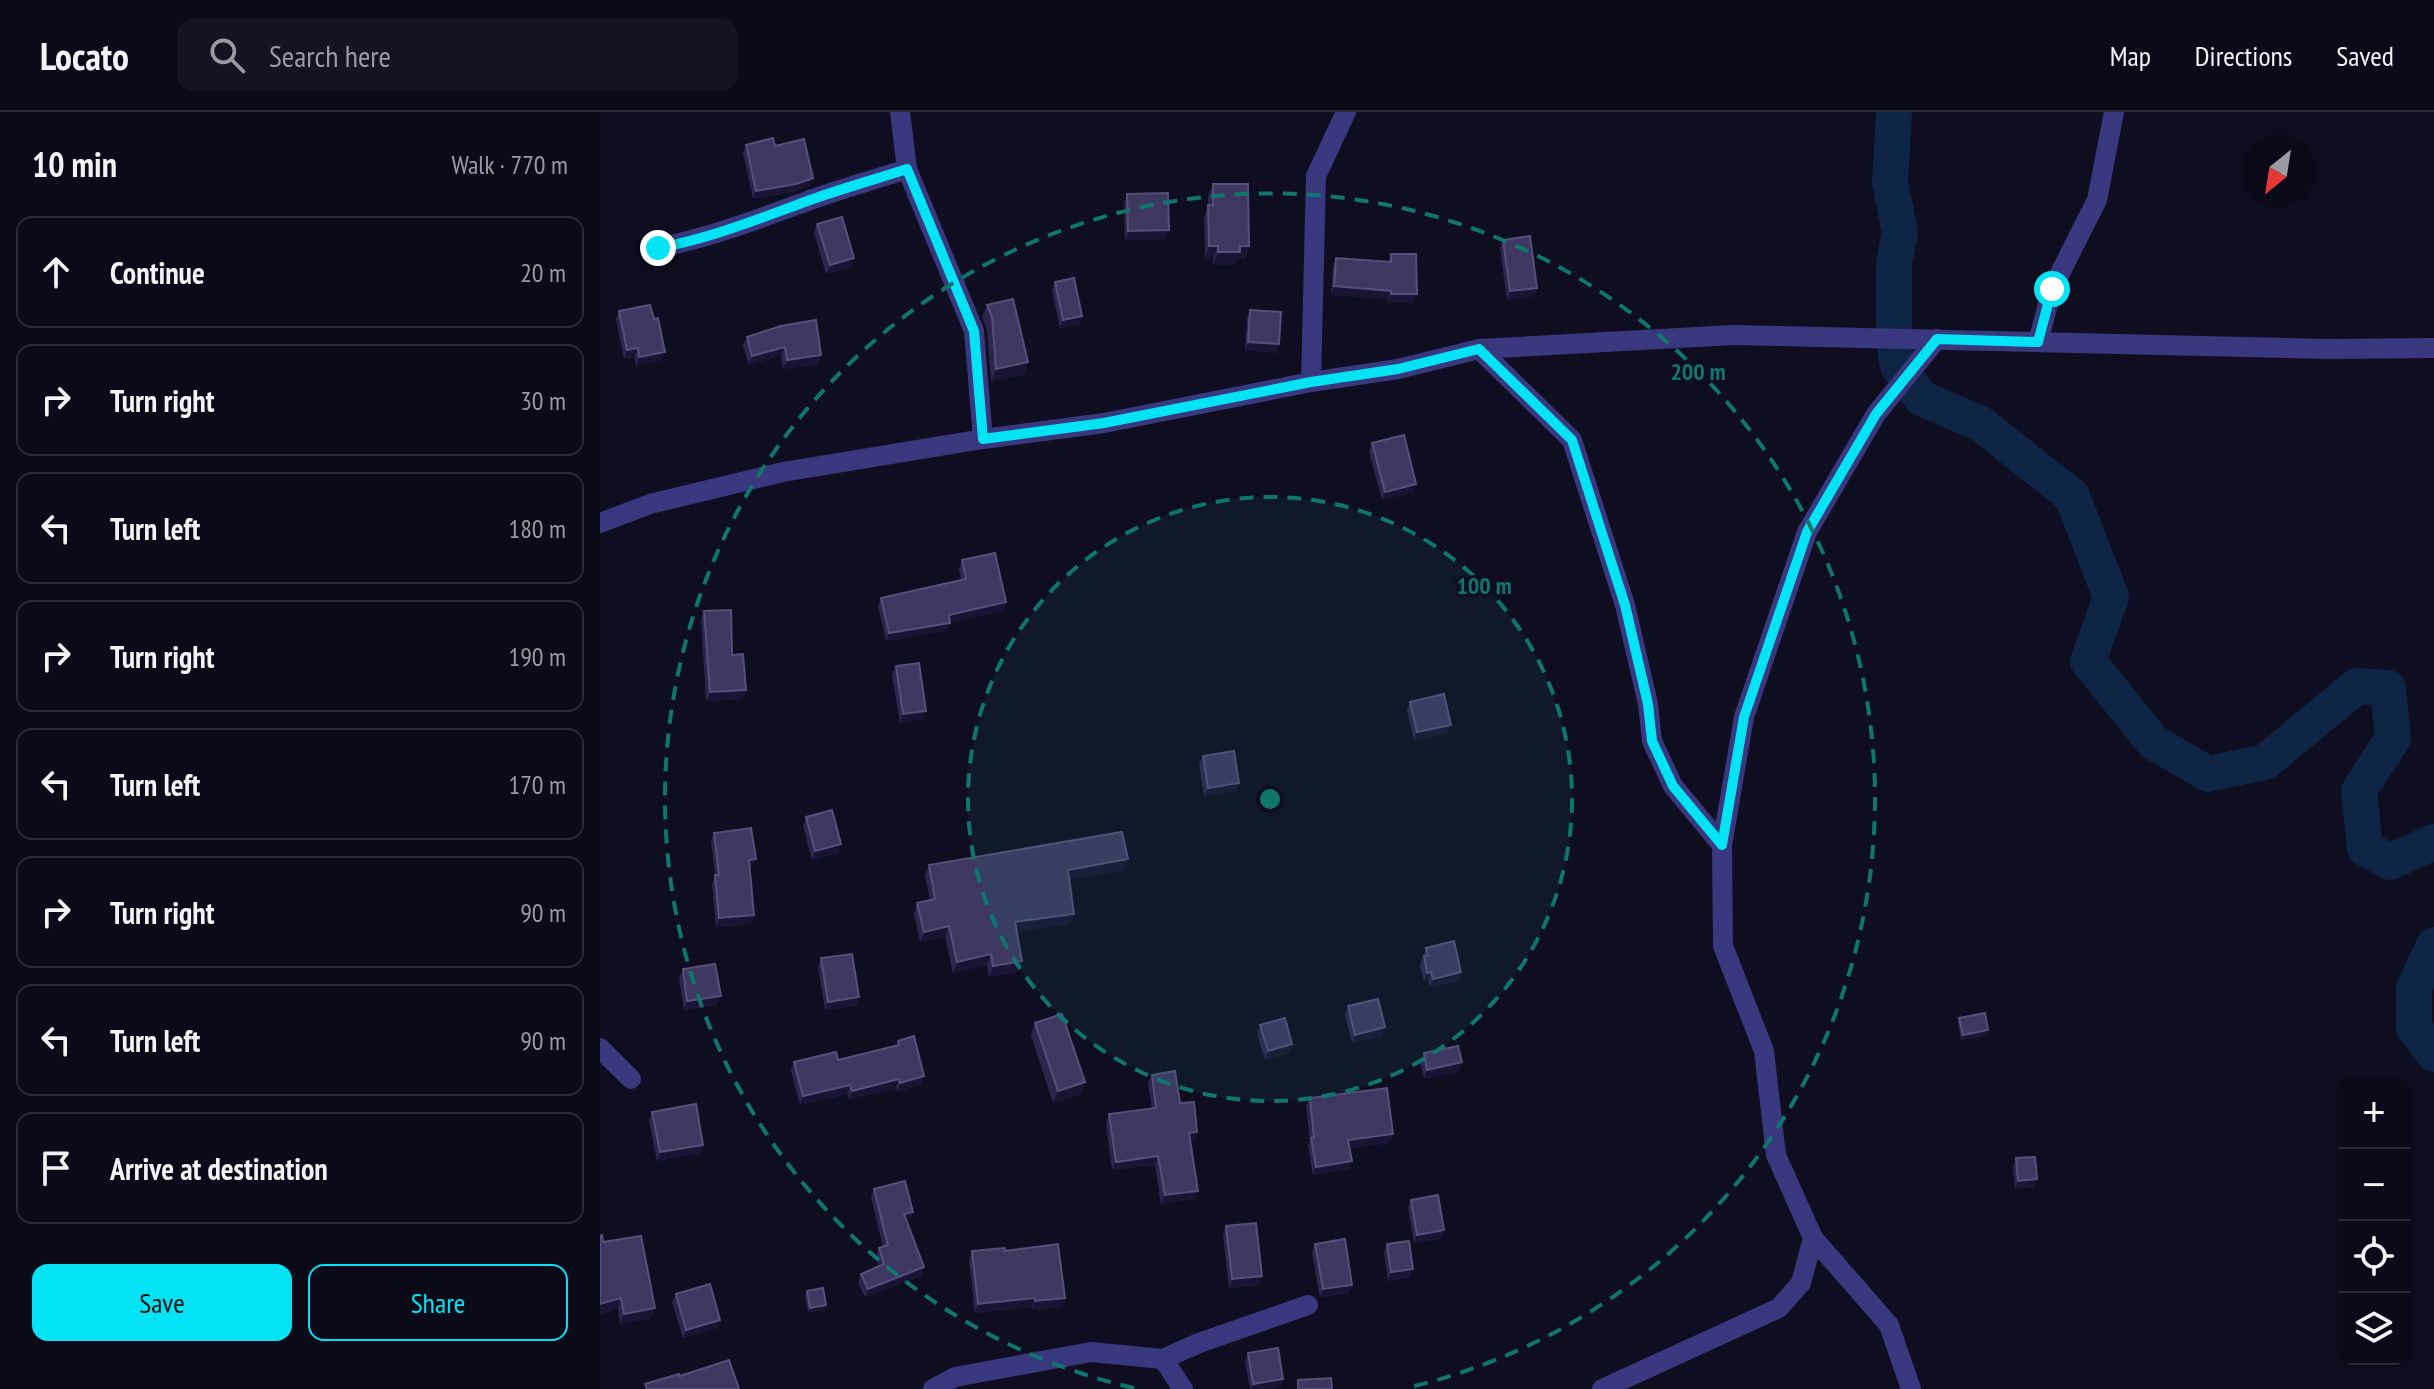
<!DOCTYPE html>
<meta charset="utf-8">
<style>
:root{--surface:#0b0a18;--page:#141321;--text:#f1f3f6;--muted:#9a9aa2;--line:#2b2b37;--accent:#04e3f3}
body{margin:0;font-family:"PT Sans Narrow",sans-serif;background:var(--page);color:var(--text)}
.controls{position:absolute;right:24px;bottom:24px;display:grid;overflow:hidden;border-radius:16px;box-shadow:0 2px 6px #0004}
.controls button{width:72px;height:72px;display:grid;place-items:center;padding:0;border:0;border-bottom:2px solid var(--line);background:var(--surface);color:var(--text);font:40px sans-serif}
.compass{position:absolute;left:1642px;top:24px;width:72px;height:72px;border-radius:50%;background:var(--surface);box-shadow:0 2px 6px #0004;rotate:210deg}
.stop{position:absolute;width:24px;height:24px;margin:-18px;border:6px solid #04e3f3;border-radius:50%;background:#fff}
.stop.end{background:#04e3f3;border-color:#fff;box-shadow:0 2px 8px #0008}
.list{margin:0;padding:0;list-style:none}
h2{display:flex;justify-content:space-between;align-items:center;height:104px;margin:0;padding:0 32px;font-size:34px}
h2 small{font-size:26px;font-weight:400;color:var(--muted)}
.list li{display:grid;grid-template-columns:52px 1fr auto;gap:24px;align-items:center;box-sizing:border-box;height:112px;margin:0 16px 16px;padding:0 16px;border:2px solid var(--line);border-radius:16px}
.list b{display:block;font-size:30px;white-space:nowrap}
.list em{font-size:26px;font-style:normal;color:var(--muted)}
.actions{display:flex;gap:16px;padding:24px 32px}
.actions a{flex:1;padding:18px 0;border:2px solid var(--accent);border-radius:16px;text-align:center;font-size:28px;color:var(--accent)}
.actions .main{background:var(--accent);color:#111}
.icon{flex:none;width:44px;height:44px;fill:none;stroke:currentColor;stroke-width:2;stroke-linecap:round;stroke-linejoin:round}
.map{position:relative;flex:none;width:1834px;height:1277px;overflow:hidden}
header{display:flex;align-items:center;gap:48px;box-sizing:border-box;height:112px;padding:0 40px;background:var(--surface);border-bottom:2px solid var(--line)}
header strong{font-size:38px}
nav{display:flex;gap:44px;margin-inline-start:auto;font-size:28px}
.search{width:560px;height:72px;background:var(--page);display:flex;align-items:center;gap:20px;box-sizing:border-box;padding:0 28px;border-radius:16px;color:var(--muted);font-size:30px}
main{display:flex}
aside{flex:1;background:var(--surface)}
.map>svg:first-child{display:block}
.lines{fill:none;stroke-linecap:round;stroke-linejoin:round}
.river{stroke:#0d2444;stroke-width:36}
.street{stroke:#39387e;stroke-width:20}
.wall{fill:#2c264d}
.shaded-wall{fill:#191433}
.building{fill:#3e3760;stroke:#554f79;stroke-width:2}
.route{stroke:#04e3f3;stroke-width:10}
.ring{fill:none;stroke:#0f766e;stroke-width:4;stroke-dasharray:14 10}
.centre{fill:#0f766e;stroke:#0f0d20;stroke-width:4}
.ring-label{font-size:24px;text-anchor:middle;font-weight:bold;fill:#0f766e;stroke:#0f0d20;stroke-width:6;stroke-linejoin:round;paint-order:stroke}
</style>
<header>
<strong>Locato</strong>
<div class="search"><svg class="icon" aria-label="search" viewBox="0 0 24 24"><circle cx="10" cy="10" r="6"/><path d="M15 15l6 6"/></svg>Search here</div>
<nav><a>Map</a><a>Directions</a><a>Saved</a></nav>
</header>
<main>
<aside>
<h2>10 min<small>Walk · 770 m</small></h2>
<ul class="list">
<li><svg class="icon" aria-label="ahead" viewBox="0 0 24 24"><path d="M12 20V5M6 11l6-6 6 6"/></svg><div><b>Continue</b></div><em>20 m</em></li>
<li><svg class="icon" aria-label="right" viewBox="0 0 24 24"><path d="M7 20v-9h11M14 6l5 5-5 5"/></svg><div><b>Turn right</b></div><em>30 m</em></li>
<li><svg class="icon" aria-label="left" viewBox="0 0 24 24"><path d="M17 20v-9H6M10 6l-5 5 5 5"/></svg><div><b>Turn left</b></div><em>180 m</em></li>
<li><svg class="icon" aria-label="right" viewBox="0 0 24 24"><path d="M7 20v-9h11M14 6l5 5-5 5"/></svg><div><b>Turn right</b></div><em>190 m</em></li>
<li><svg class="icon" aria-label="left" viewBox="0 0 24 24"><path d="M17 20v-9H6M10 6l-5 5 5 5"/></svg><div><b>Turn left</b></div><em>170 m</em></li>
<li><svg class="icon" aria-label="right" viewBox="0 0 24 24"><path d="M7 20v-9h11M14 6l5 5-5 5"/></svg><div><b>Turn right</b></div><em>90 m</em></li>
<li><svg class="icon" aria-label="left" viewBox="0 0 24 24"><path d="M17 20v-9H6M10 6l-5 5 5 5"/></svg><div><b>Turn left</b></div><em>90 m</em></li>
<li><svg class="icon" aria-label="arrive" viewBox="0 0 24 24"><path d="M6 21V4h12l-3 4 3 4H6"/></svg><div><b>Arrive at destination</b></div></li>
</ul>
<div class="actions"><a class="main">Save</a><a>Share</a></div>
</aside>
<div class="map">
<svg width="1834" height="1277" viewBox="0 0 1834 1277">
<rect width="100%" height="100%" fill="#0f0d20"/>
<g class="lines">
<g class="river">
<path d="M1294 0 1290 70 1300 121 1294 151V217"/>
<path d="M1295 237 1298 254 1321 286 1381 312 1472 384 1511 485 1488 549 1553 630 1608 662 1665 650 1757 574 1788 576 1793 626 1759 679 1765 736 1790 750 1834 730"/>
<path d="M1834 833 1814 876V916L1834 942"/>
</g>
<g class="street">
<path d="M300 0 307 57 374 219 383 327"/>
<path d="M58 136C112 125 161 106 213 87 244 76 276 67 307 57"/>
<path d="M1438 230 1452 177 1497 88 1514 0"/>
<path d="M879 237 972 328 1025 493 1048 592 1052 629 1073 674 1122 733 1123 834 1164 939 1176 1043 1213 1126 1289 1213 1311 1277"/>
<path d="M711 270 716 64 746 0"/>
<path d="M0 411 50 392 183 360 383 327 504 311 711 270 798 257 879 237 1133 223 1729 237 1834 236"/>
<path d="M1122 733 1144 605 1207 420 1276 302 1337 227"/>
<path d="M0 936 31 967"/>
<path d="M563 1247 583 1277"/>
<path d="M333 1277 355 1265 491 1240 563 1247 599 1231 708 1193"/>
<path d="M1002 1277 1179 1196 1201 1171 1213 1126"/>
</g>
</g>
<g class="wall">
<path d="M146 33 175 34 210 74 193 80 153 87 143 41Z"/>
<path d="M613 72 649 134 645 147H637L635 153H613V147H605L604 106 608 93V85Z"/>
<path d="M527 82 566 127 525 128 524 90Z"/>
<path d="M217 112 251 155 226 162 214 121Z"/>
<path d="M903 128 937 176 934 184 907 188 900 136Z"/>
<path d="M791 142 814 191H788V187L731 183 733 155 736 146 788 150Z"/>
<path d="M455 170 482 204 479 212 460 216 452 179Z"/>
<path d="M387 193 428 250 423 263 391 270 387 218 382 205Z"/>
<path d="M650 198 679 232 676 241 645 238 647 206Z"/>
<path d="M19 199 62 248 36 254 34 245 24 247 16 207Z"/>
<path d="M147 225 221 243 218 252 183 257 181 243 149 253 143 233Z"/>
<path d="M772 331 813 380 782 388 769 340Z"/>
<path d="M362 448 406 490 403 499 350 510 347 519 286 529 278 494 281 486 361 468 359 457Z"/>
<path d="M104 499 132 543 143 587 106 589 101 507Z"/>
<path d="M296 554 326 599 323 607 300 611 292 563Z"/>
<path d="M810 590 848 621 814 629 807 598Z"/>
<path d="M603 644 639 671 636 679 604 684 599 652Z"/>
<path d="M206 705 238 741 212 748 203 714Z"/>
<path d="M114 721 152 755 150 756 154 803 151 812 116 815 112 772 115 763 111 729Z"/>
<path d="M329 753 524 758 469 768 474 802 470 812 417 820 418 860 389 865 387 853 353 861 345 825 320 830 314 802 317 791 330 788 325 764Z"/>
<path d="M826 836 861 860 858 869 830 875 828 869H824L820 853Z"/>
<path d="M221 846 256 894 225 898 218 854Z"/>
<path d="M83 857 117 893 84 898 79 866Z"/>
<path d="M748 894 782 924 752 931 745 903Z"/>
<path d="M1359 906 1388 918 1387 923 1361 928 1358 911Z"/>
<path d="M435 911 480 983 453 991 431 923Z"/>
<path d="M660 913 692 932 689 941 665 948 657 922Z"/>
<path d="M298 929 321 972 297 980 296 976 249 987 247 982 200 993 191 959 194 950 238 948 297 933Z"/>
<path d="M824 941 859 959 824 967 820 950Z"/>
<path d="M552 963 580 991 597 1020 594 1029H590L595 1087 561 1092 555 1053 512 1058 506 1011 509 1002 552 997 548 971Z"/>
<path d="M710 986 793 1022 790 1031 750 1036 749 1057 713 1063 708 1034 710 1028 706 994Z"/>
<path d="M52 1000 100 1041 57 1049 49 1009Z"/>
<path d="M1416 1046 1434 1075 1415 1077 1413 1055Z"/>
<path d="M274 1077 313 1100 310 1108H307L324 1155 321 1164 265 1185 258 1171 261 1162 279 1154 276 1144 279 1136 283 1135 271 1085Z"/>
<path d="M811 1088 844 1118 841 1127 814 1131 808 1096Z"/>
<path d="M626 1114 662 1164 659 1173 629 1176 623 1123Z"/>
<path d="M0 1124 3 1130 51 1207 20 1212 18 1197 0 1202Z"/>
<path d="M715 1132 749 1181 720 1186 712 1141Z"/>
<path d="M787 1132 810 1166 788 1169 784 1140Z"/>
<path d="M372 1139H405L465 1186 462 1195 432 1198V1195L375 1201 369 1148Z"/>
<path d="M207 1179 226 1193 225 1198 208 1200 205 1184Z"/>
<path d="M76 1182 117 1216 83 1226 72 1190Z"/>
<path d="M648 1241 683 1267 680 1275 669 1277H650L645 1250Z"/>
</g>
<g class="shaded-wall">
<path d="M213 66 210 74 193 80 153 87 156 79Z"/>
<path d="M569 118 566 127 525 128 528 119Z"/>
<path d="M609 134H618L613 147H605Z"/>
<path d="M640 134H649L645 147H637L635 153H613L618 140Z"/>
<path d="M254 146 251 155 226 162 230 153Z"/>
<path d="M734 174 791 179 788 187 731 183Z"/>
<path d="M937 176 934 184 907 188 910 179Z"/>
<path d="M791 182H817L814 191H788Z"/>
<path d="M482 204 479 212 460 216 463 208Z"/>
<path d="M648 230 679 232 676 241 645 238Z"/>
<path d="M185 235 181 243 149 253 152 244Z"/>
<path d="M38 236 34 245 24 247 27 238Z"/>
<path d="M65 240 62 248 36 254 39 245Z"/>
<path d="M221 243 218 252 183 257 187 248Z"/>
<path d="M428 250 423 263 391 270 396 257Z"/>
<path d="M816 372 813 380 782 388 785 380Z"/>
<path d="M406 490 403 499 346 511 349 503Z"/>
<path d="M350 511 347 519 286 529 289 521Z"/>
<path d="M146 578 143 587 106 589 110 580Z"/>
<path d="M326 599 323 607 300 611 303 602Z"/>
<path d="M851 613 848 621 814 629 817 620Z"/>
<path d="M639 671 636 679 604 684 608 676Z"/>
<path d="M241 732 238 741 212 748 215 739Z"/>
<path d="M156 747 152 755 146 756 149 748Z"/>
<path d="M528 747 524 758 464 769 468 758Z"/>
<path d="M474 802 470 812 411 821 415 810Z"/>
<path d="M154 803 151 812 116 815 119 806Z"/>
<path d="M349 814 345 825 320 830 324 820Z"/>
<path d="M391 842 387 853 353 861 357 850Z"/>
<path d="M422 849 418 860 389 865 393 854Z"/>
<path d="M831 860 828 869H824L827 861Z"/>
<path d="M861 860 858 869 830 875 833 867Z"/>
<path d="M121 884 117 893 84 898 87 889Z"/>
<path d="M259 885 256 894 225 898 228 890Z"/>
<path d="M785 915 782 924 752 931 755 923Z"/>
<path d="M1388 918 1387 923 1361 928 1363 923Z"/>
<path d="M692 932 689 941 665 948 668 939Z"/>
<path d="M862 950 859 959 824 967 827 958Z"/>
<path d="M324 964 321 972 297 980 300 971Z"/>
<path d="M299 967 296 976 249 987 252 979Z"/>
<path d="M485 970 480 983 453 991 458 979Z"/>
<path d="M250 973 247 982 200 993 203 984Z"/>
<path d="M597 1020 594 1029 586 1030 589 1021Z"/>
<path d="M793 1022 790 1031 745 1036 748 1028Z"/>
<path d="M103 1033 100 1041 57 1049 60 1040Z"/>
<path d="M558 1044 555 1053 512 1058 516 1050Z"/>
<path d="M752 1049 749 1057 713 1063 716 1055Z"/>
<path d="M1437 1067 1434 1075 1415 1077 1418 1069Z"/>
<path d="M598 1079 595 1087 561 1092 565 1083Z"/>
<path d="M313 1100 310 1108 301 1110 304 1102Z"/>
<path d="M844 1118 841 1127 814 1131 817 1123Z"/>
<path d="M324 1155 321 1164 265 1185 268 1177Z"/>
<path d="M813 1157 810 1166 788 1169 791 1160Z"/>
<path d="M662 1164 659 1173 629 1176 632 1167Z"/>
<path d="M752 1173 749 1181 720 1186 723 1177Z"/>
<path d="M21 1186 18 1197 0 1202V1192Z"/>
<path d="M435 1186 432 1195 375 1201 378 1192Z"/>
<path d="M465 1186 462 1195 432 1198 435 1189Z"/>
<path d="M226 1193 225 1198 208 1200 210 1196Z"/>
<path d="M55 1196 51 1207 20 1212 24 1202Z"/>
<path d="M120 1208 117 1216 83 1226 86 1218Z"/>
<path d="M683 1267 680 1275 669 1277H651L653 1272Z"/>
</g>
<g class="building">
<path d="M173 26 175 34 204 27 213 66 196 72 156 79 146 33Z"/>
<path d="M613 72H648L649 134H640V140H618V134H609L608 93H613Z"/>
<path d="M568 81 569 118 528 119 527 82Z"/>
<path d="M242 105 254 146 230 153 217 112Z"/>
<path d="M930 124 937 176 910 179 903 128Z"/>
<path d="M791 142H816L817 182H791V179L734 174 736 146 791 150Z"/>
<path d="M474 166 482 204 463 208 455 170Z"/>
<path d="M413 187 428 250 396 257 392 205 387 193Z"/>
<path d="M50 193 54 207 58 206 65 240 39 245 38 236 27 238 19 199Z"/>
<path d="M650 198 681 200 679 232 648 230Z"/>
<path d="M216 208 221 243 187 248 185 235 152 244 147 225 181 214Z"/>
<path d="M804 323 816 372 785 380 772 331Z"/>
<path d="M395 441 406 490 349 503 350 511 289 521 281 486 366 467 362 448Z"/>
<path d="M131 498 132 543 143 542 146 578 110 580 104 499Z"/>
<path d="M319 551 326 599 303 602 296 554Z"/>
<path d="M844 582 851 613 817 620 810 590Z"/>
<path d="M634 639 639 671 608 676 603 644Z"/>
<path d="M232 698 241 732 215 739 206 705Z"/>
<path d="M151 716 156 747 149 748 154 803 119 806 115 763H119L114 721Z"/>
<path d="M522 720 528 747 468 758 474 802 415 810 422 849 393 854 391 842 357 850 349 814 324 820 317 791 335 787 329 753Z"/>
<path d="M854 829 861 860 833 867 831 860 827 861 824 844 828 843 826 836Z"/>
<path d="M252 842 259 885 228 890 221 846Z"/>
<path d="M115 852 121 884 87 889 83 857Z"/>
<path d="M778 887 785 915 755 923 748 894Z"/>
<path d="M1385 901 1388 918 1363 923 1359 906Z"/>
<path d="M462 902 485 970 458 979 435 911Z"/>
<path d="M685 906 692 932 668 939 660 913Z"/>
<path d="M314 924 324 964 300 971 299 967 252 979 250 973 203 984 194 950 236 940 238 948 299 933 298 929Z"/>
<path d="M858 934 862 950 827 958 824 941Z"/>
<path d="M575 959 580 991 594 990 597 1020 589 1021 598 1079 565 1083 558 1044 516 1050 509 1002 556 996 552 963Z"/>
<path d="M787 976 793 1022 748 1028 752 1049 716 1055 711 1026 714 1025 710 986Z"/>
<path d="M96 992 103 1033 60 1040 52 1000Z"/>
<path d="M1435 1045 1437 1067 1418 1069 1416 1046Z"/>
<path d="M305 1069 313 1100 304 1102 324 1155 268 1177 261 1162 284 1152 279 1136 288 1133 274 1077Z"/>
<path d="M838 1083 844 1118 817 1123 811 1088Z"/>
<path d="M656 1111 662 1164 632 1167 626 1114Z"/>
<path d="M2 1123 3 1130 41 1124 55 1196 24 1202 21 1186 0 1192V1124Z"/>
<path d="M745 1127 752 1173 723 1177 715 1132Z"/>
<path d="M809 1129 813 1157 791 1160 787 1132Z"/>
<path d="M458 1132 465 1186 435 1189V1186L378 1192 372 1139 405 1136V1139Z"/>
<path d="M110 1172 120 1208 86 1218 76 1182Z"/>
<path d="M223 1176 226 1193 210 1196 207 1179Z"/>
<path d="M678 1236 683 1267 653 1272 648 1241Z"/>
<path d="M129 1248 139 1277H47L45 1272 79 1262 80 1264Z"/>
<path d="M731 1266 732 1277H698V1268Z"/>
</g>
<g class="lines">
<path class="route" d="M58 136C112 126 161 106 213 87 244 76 276 67 307 57L374 219 383 327 504 311 711 270 798 257 879 237 972 328 1025 493 1048 592 1052 629 1073 674 1122 733 1144 605 1207 420 1276 302 1337 227 1438 230 1452 177"/>
</g>
<circle cx="670" cy="687" r="302" fill="#0f766e" fill-opacity=".12"/>
<g class="ring">
<circle cx="670" cy="687" r="302"/>
<path d="M534 1276A605 605 0 1 1 806 1276"/>
</g>
<circle cx="670" cy="687" r="12" class="centre"/>
<g class="ring-label">
<text x="1098" y="268">200 m</text>
<text x="884" y="482">100 m</text>
</g>
</svg>
<div class="controls">
<button>+</button>
<button>−</button>
<button><svg class="icon" aria-label="locate" viewBox="0 0 24 24"><circle cx="12" cy="12" r="6"/><path d="M12 2v4M12 18v4M2 12h4M18 12h4"/></svg></button>
<button><svg class="icon" aria-label="layers" viewBox="0 0 24 24"><path d="M12 4l9 5-9 5-9-5zM3 14l9 5 9-5"/></svg></button>
</div>
<svg class="compass" viewBox="-18 -18 36 36"><path d="M0-13l5 13h-10z" fill="#e53935"/><path d="M0 13l5-13h-10z" fill="#9a9aa2"/></svg>
<div class="stop" style="left:1452px;top:177px"></div>
<div class="stop end" style="left:58px;top:136px"></div>
</div>
</main>
